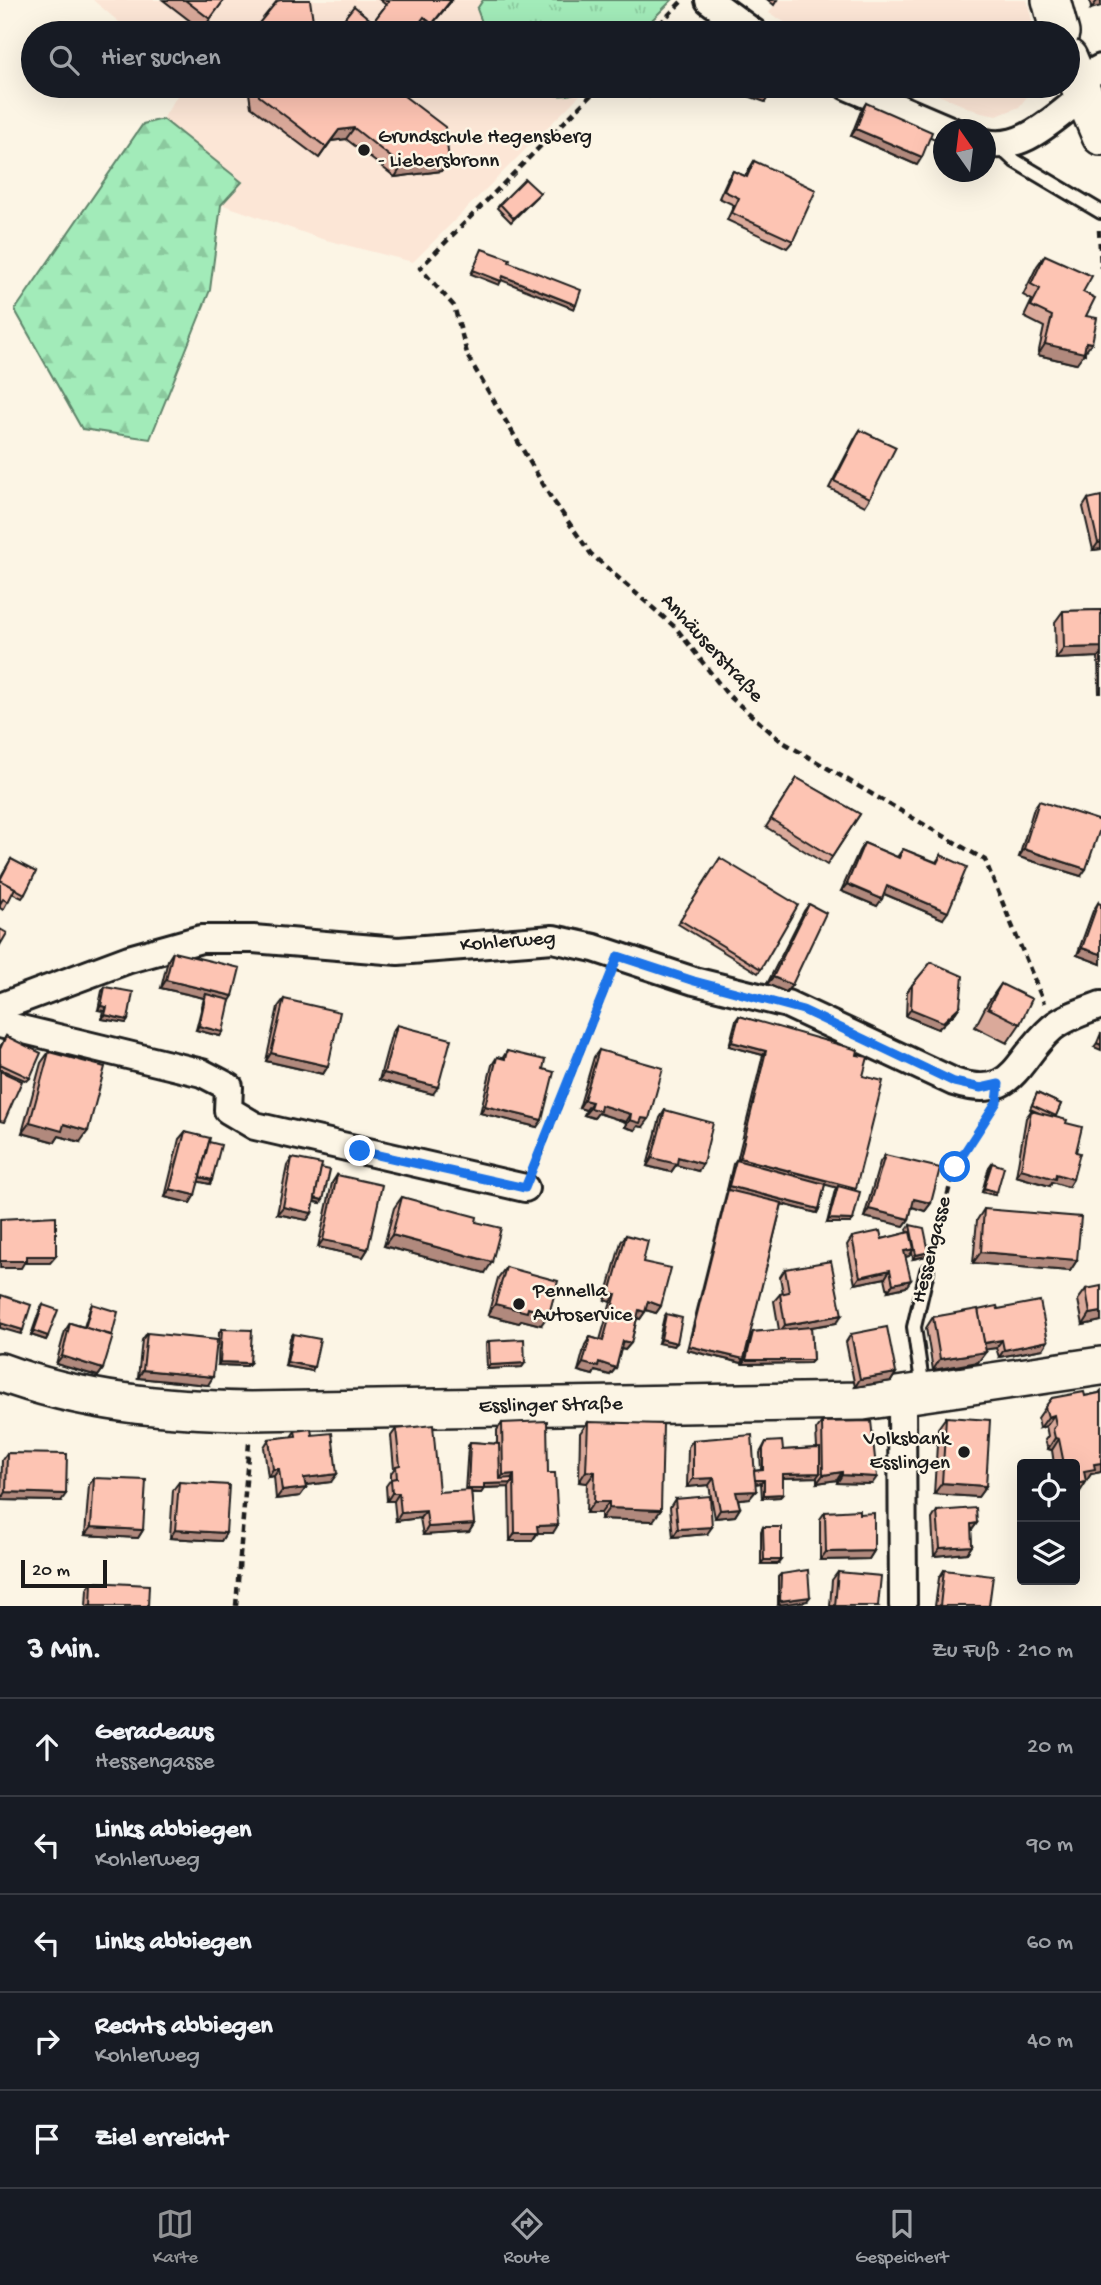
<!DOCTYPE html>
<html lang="de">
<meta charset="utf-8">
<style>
:root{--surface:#171b24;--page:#242831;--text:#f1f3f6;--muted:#9ea1a6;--line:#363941;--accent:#919294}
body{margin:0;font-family:"Gochi Hand",sans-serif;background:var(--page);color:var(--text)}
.controls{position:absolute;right:21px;bottom:21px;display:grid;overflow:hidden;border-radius:7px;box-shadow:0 7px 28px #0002}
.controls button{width:63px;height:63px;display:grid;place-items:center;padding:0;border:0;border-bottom:2px solid var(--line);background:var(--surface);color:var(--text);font:35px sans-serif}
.compass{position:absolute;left:933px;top:119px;width:63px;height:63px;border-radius:50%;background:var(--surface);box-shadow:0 7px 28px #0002;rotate:346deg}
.scale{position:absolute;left:21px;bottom:18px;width:86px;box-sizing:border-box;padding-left:7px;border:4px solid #1c1c1c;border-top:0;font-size:19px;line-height:24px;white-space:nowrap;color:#1c1c1c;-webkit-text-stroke:5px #fcf5e5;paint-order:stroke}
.stop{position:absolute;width:21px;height:21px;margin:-16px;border:5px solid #1a73e8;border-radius:50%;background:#fff}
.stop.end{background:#1a73e8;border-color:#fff;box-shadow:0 2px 7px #0008}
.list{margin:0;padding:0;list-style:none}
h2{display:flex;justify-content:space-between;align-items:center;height:91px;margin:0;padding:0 28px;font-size:30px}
h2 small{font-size:23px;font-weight:400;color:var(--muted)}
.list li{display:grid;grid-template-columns:46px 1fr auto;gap:21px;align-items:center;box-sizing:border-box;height:98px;padding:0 28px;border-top:2px solid var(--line)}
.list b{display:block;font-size:26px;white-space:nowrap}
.list p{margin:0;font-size:23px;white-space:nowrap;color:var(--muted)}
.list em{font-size:23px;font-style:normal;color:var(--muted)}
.icon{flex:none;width:38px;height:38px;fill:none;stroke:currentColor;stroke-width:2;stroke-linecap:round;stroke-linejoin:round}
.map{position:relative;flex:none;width:1101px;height:1606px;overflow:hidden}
.search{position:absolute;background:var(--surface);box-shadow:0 7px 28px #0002;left:21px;right:21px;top:21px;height:77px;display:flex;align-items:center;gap:18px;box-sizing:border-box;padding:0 24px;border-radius:38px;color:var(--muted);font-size:26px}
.sheet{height:581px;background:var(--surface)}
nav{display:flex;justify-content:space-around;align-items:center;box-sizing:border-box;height:98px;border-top:2px solid var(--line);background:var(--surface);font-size:19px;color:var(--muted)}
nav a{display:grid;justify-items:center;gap:4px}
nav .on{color:var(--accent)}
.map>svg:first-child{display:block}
.built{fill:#fce6d6}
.grass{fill:url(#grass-tufts);stroke:#5f846a;stroke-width:2}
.forest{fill:url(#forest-firs);stroke:#5f846a;stroke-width:2}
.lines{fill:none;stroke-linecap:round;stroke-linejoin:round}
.lane-casing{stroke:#1c1c1c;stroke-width:18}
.street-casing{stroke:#1c1c1c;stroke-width:32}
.secondary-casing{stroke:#1c1c1c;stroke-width:42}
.path{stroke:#1c1c1c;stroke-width:4.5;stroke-dasharray:7 5;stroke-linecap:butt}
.lane{stroke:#fcf5e5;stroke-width:12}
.street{stroke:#fcf5e5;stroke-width:26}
.secondary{stroke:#fcf5e5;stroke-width:37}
.wall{fill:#daa99a;stroke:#1c1c1c;stroke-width:2}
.shaded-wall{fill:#b1897d;stroke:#1c1c1c;stroke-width:2}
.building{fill:#fdc4b3;stroke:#1c1c1c;stroke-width:2}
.route{stroke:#1a73e8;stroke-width:9}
.poi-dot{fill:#1c1c1c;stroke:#fcf5e5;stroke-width:2.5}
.labels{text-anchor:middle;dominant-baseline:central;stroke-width:5;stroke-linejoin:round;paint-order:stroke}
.poi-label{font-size:21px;fill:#1c1c1c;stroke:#fcf5e5;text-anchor:start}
.street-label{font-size:21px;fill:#1c1c1c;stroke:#fcf5e5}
</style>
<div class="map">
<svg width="1101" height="1606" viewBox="0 0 1101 1606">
<defs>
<pattern id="grass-tufts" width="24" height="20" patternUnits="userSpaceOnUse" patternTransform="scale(1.75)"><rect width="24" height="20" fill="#a2ebb9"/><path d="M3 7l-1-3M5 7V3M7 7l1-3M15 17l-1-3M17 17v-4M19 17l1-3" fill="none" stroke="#8bc99e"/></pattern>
<pattern id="forest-firs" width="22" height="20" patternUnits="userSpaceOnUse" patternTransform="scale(1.75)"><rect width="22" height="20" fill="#a2ebb9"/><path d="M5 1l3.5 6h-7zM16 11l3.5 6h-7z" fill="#8bc99e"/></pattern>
</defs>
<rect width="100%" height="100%" fill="#fcf5e5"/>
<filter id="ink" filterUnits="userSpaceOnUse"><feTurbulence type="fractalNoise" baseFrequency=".0143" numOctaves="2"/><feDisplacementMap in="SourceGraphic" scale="14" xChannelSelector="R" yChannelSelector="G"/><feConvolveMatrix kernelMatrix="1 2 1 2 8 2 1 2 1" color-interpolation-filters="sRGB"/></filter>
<g filter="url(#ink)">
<g class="built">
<path d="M93 0H483L477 9 486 33H132Z"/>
<path d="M777 0H1027L1035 33H803L769 13Z"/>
<path d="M183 86H525L553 95 581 94 413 262 322 239 221 204 242 181 163 119Z"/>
<path d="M917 86H1035L1019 107 997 116 981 113Z"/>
</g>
<g class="grass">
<path d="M483 0H672L639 33H486L477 9Z"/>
<path d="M525 86H586C571 101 542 96 525 86Z"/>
</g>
<path class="forest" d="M163 119 242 182 221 205 210 290 150 439 82 429 15 310 143 124Z"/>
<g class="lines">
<defs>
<g id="lane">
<path d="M999 146 1015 161 1101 212"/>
<path d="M923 1389 914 1327 927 1271"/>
</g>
<g id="street">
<path d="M709 0 754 33"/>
<path d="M1076 81 1101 68"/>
<path d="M847 86 950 130"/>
<path d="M986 143C1024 151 1053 118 1083 97"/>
<path id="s1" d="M0 1007 129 959 201 939H253L398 951 553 939 594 948 694 981 787 1004 954 1082C1015 1102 1015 1060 1052 1028 1065 1017 1085 1011 1101 1005"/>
<path d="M0 1024 202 1073 229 1087 228 1110 255 1126 525 1188"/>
<path d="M902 1397 903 1606"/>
</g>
<g id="secondary">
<path d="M1051 0 1060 33"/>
<path d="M1068 58 1101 136"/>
<path id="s2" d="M0 1372C81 1402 165 1410 251 1411L863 1401 1101 1366"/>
</g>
</defs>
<use href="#lane" class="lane-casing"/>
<use href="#street" class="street-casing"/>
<use href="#secondary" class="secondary-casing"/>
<g class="path">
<path d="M651 33 682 1"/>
<path d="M600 86 420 268 454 306 468 357 550 496 591 554 676 628 727 694 781 741 985 860 1044 1003"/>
<path d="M1099 230 1101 268"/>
<path d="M536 1165 609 981"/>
<path d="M932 1253 955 1167 989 1114"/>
<path d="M236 1606 249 1443"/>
</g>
<use href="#lane" class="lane"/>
<use href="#street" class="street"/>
<use href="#secondary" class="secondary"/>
</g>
<g class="wall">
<path d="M163 0H224L202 30Z"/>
<path d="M380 0H452L425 33H422L416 28 373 22 386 5Z"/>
<path d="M768 0H777L774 5Z"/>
<path d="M1090 0H1101L1091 9Z"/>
<path d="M248 86H395V89L449 160 441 171 395 177 346 139 331 141 319 158 251 107Z"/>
<path d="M637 86H660L649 97Z"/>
<path d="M917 86H935L931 92Z"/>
<path d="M866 103 917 165 851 136 861 111Z"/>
<path d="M754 161 793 241 787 248 727 220 734 205 719 198 728 178 733 171 745 176Z"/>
<path d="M540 193 511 222 497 208 500 204Z"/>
<path d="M1045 255 1083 292 1086 316 1085 354 1083 353 1076 364 1038 355 1044 327 1024 317 1032 300 1023 295 1037 266Z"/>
<path d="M860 430 870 498 865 506 829 488 855 438Z"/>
<path d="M1088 499 1101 549 1093 550 1083 507Z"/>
<path d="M1101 610V693H1099L1098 657 1056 659 1055 622 1063 611Z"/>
<path d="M797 778 860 814 827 865 766 827Z"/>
<path d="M1039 801 1081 876 1019 857 1034 808Z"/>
<path d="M864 843 897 857 903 849 936 862 941 855 943 919 884 894 877 906 841 891 859 851Z"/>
<path d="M720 858 761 969 758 973 678 924Z"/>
<path d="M11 859 25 894 22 898 12 893 3 910 0 908V878Z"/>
<path d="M1098 903 1101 964 1077 955 1093 911Z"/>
<path d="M809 904 792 985 786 992 767 984 804 911Z"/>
<path d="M173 952 230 1000 220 1036 196 1030 204 998 161 988 168 960Z"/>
<path d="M1001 984 1020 1024 1007 1043 975 1027 987 1004Z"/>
<path d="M912 985 960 1006 955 1013 938 1029 906 1016 907 992Z"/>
<path d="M105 987 128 1020 126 1023 102 1019 104 1011 98 1010 102 991Z"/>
<path d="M284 999 328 1066 323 1074 266 1061 278 1007Z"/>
<path d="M739 1016 857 1055 863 1076 856 1188 854 1190 853 1220 850 1223H827L835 1190 837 1187 825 1184 819 1209 817 1213 782 1204 742 1363 687 1350 726 1194 728 1190H727L733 1164 736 1160 737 1161 763 1055 729 1046 736 1020Z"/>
<path d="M397 1025 433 1094 379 1080 392 1032Z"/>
<path d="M6 1036 30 1078 27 1081 0 1069V1047Z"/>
<path d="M599 1050 643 1127 638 1126 635 1130 625 1127 626 1122 598 1113 594 1118 584 1115 586 1110 579 1108 594 1057Z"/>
<path d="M507 1051 543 1069 537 1127 480 1113 492 1065 497 1057 502 1059Z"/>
<path d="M49 1052 80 1142 59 1136 55 1142 22 1133 41 1063Z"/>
<path d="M1037 1093 1061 1104 1055 1117 1066 1123 1076 1152 1073 1179 1068 1187 1052 1182 1050 1186 1016 1176 1026 1118 1031 1111 1039 1113 1030 1109Z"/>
<path d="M665 1110 698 1171 676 1165 671 1172 647 1166 660 1118Z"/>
<path d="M185 1132 209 1142 212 1180 210 1184 199 1181 190 1203 165 1197 179 1139Z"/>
<path d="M885 1155 931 1203 925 1211 912 1207 909 1219 904 1226 864 1217 880 1162Z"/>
<path d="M292 1158 321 1168V1203L314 1202 312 1213 307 1220 277 1214 287 1166Z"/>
<path d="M992 1163 997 1192 995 1195 982 1192 989 1167Z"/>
<path d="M337 1175 368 1249 363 1257 318 1247 332 1183Z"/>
<path d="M402 1197 476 1222 485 1273 384 1246 394 1208Z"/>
<path d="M984 1209 1077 1260 1070 1271 973 1263 977 1220Z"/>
<path d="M910 1225 926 1256 913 1259 912 1252 909 1256 905 1257 906 1287 888 1291 885 1278 855 1284 847 1245 852 1237 882 1239 908 1233 907 1229Z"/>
<path d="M626 1235 643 1262 661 1306 656 1313 646 1310 640 1319 637 1318 631 1343 625 1350 621 1349 616 1368 610 1375 595 1371 593 1375 578 1371 585 1345 590 1337 600 1340 611 1302 605 1300 621 1242Z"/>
<path d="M506 1267 541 1325 522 1320 519 1323 488 1315 498 1278Z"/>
<path d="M785 1269 836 1323 811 1327 813 1360 810 1363 743 1364 751 1336 753 1332 779 1330 774 1301 780 1294 783 1293 780 1277Z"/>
<path d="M1086 1289 1101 1321 1083 1325 1078 1300Z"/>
<path d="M92 1304 103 1369 98 1376 56 1364 65 1331 70 1323 84 1327 90 1308Z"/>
<path d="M43 1305 48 1336 46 1340 31 1335 40 1309Z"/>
<path d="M998 1309 1043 1349 999 1357 996 1348 986 1349 978 1362 933 1370 926 1328 933 1317Z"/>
<path d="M666 1314 674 1346 658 1343 664 1317Z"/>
<path d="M222 1329 250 1363 247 1366 218 1365 219 1332Z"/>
<path d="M147 1333 208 1385 138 1378 142 1340Z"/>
<path d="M293 1334 312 1371 285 1366 290 1338Z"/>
<path d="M851 1334 896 1373 891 1381 855 1387 846 1342Z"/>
<path d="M489 1341 525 1363 522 1367 487 1369 486 1344Z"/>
<path d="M1101 1391V1472L1091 1474 1086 1480V1482L1079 1493 1075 1464H1054L1052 1450 1048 1449 1045 1440 1048 1436 1046 1426 1040 1428 1038 1418 1052 1398 1085 1396 1099 1393Z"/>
<path d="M946 1417 986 1486 978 1497 934 1494 938 1428Z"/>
<path d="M588 1422 653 1521 601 1519V1513H586L587 1483 579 1482 580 1433Z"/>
<path d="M822 1422 872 1484 837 1483V1480L817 1483V1477L783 1478V1494L780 1497 762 1498 761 1483 755 1484 750 1498 738 1499 740 1508 735 1516 715 1518 709 1485 687 1487 688 1447 693 1440 754 1471 761 1470 760 1453 766 1442 783 1450 817 1448 816 1430Z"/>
<path d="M502 1423 548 1473 553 1533H538L532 1541H510L509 1487 484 1488 481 1493H471L474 1524 469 1532 423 1535 420 1518 396 1521 394 1501H387L386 1486 391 1479V1473L394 1469 391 1436 396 1429 439 1492 465 1491 468 1446 470 1442 497 1444V1430Z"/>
<path d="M295 1431 312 1435 331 1482 305 1485 306 1488 300 1496 276 1499 274 1476 268 1477 264 1447 269 1439 291 1437Z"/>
<path d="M7 1453 61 1501 1 1500 2 1460Z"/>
<path d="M94 1478 143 1530 138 1538 85 1535 89 1485Z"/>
<path d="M179 1482 226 1533 221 1541 170 1538 173 1490Z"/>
<path d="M675 1499 707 1534 673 1537 670 1507Z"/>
<path d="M937 1511 977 1523 971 1531 972 1546 967 1553 934 1556 932 1519Z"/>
<path d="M825 1512 874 1551 869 1559 820 1560V1519Z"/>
<path d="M763 1527 778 1564H761V1531Z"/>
<path d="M944 1570 989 1606H935L939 1578Z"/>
<path d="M838 1572 878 1606H830L832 1580Z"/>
<path d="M781 1574 807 1601 778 1605V1577Z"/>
<path d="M92 1582 148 1606H86L87 1589Z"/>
</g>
<g class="shaded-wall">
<path d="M451 0H452L425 33 432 24Z"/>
<path d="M1101 0V6L1091 9 1097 1Z"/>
<path d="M721 86H747L770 94 765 102Z"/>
<path d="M354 128 346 139 331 141 319 158 339 130Z"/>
<path d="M856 129 922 157 917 165 851 136Z"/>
<path d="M449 160 441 171 395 177 402 166Z"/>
<path d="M473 270 501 281 499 285 471 274Z"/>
<path d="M503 276 576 305 574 309 501 280Z"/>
<path d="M1086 342 1092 343 1076 364 1038 355 1045 344Z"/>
<path d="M1101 542V549L1093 550 1098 543Z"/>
<path d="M1101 647V653L1098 657 1056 659 1064 648Z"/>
<path d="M1024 849 1086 869 1081 876 1019 857Z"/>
<path d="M847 884 882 899 877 906 841 891Z"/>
<path d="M887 886 948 912 943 919 882 893Z"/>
<path d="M1082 948 1101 954V964L1077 955Z"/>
<path d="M773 977 792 985 786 992 767 984Z"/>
<path d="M166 980 233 996 228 1004 206 994 204 998 161 988Z"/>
<path d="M101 1006 107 1007 104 1011 98 1010Z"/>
<path d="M960 1006 955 1013 938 1029 906 1016 911 1009Z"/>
<path d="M105 1015 128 1020 126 1023 102 1019Z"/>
<path d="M199 1026 223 1032 220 1036 196 1030Z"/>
<path d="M732 1042 766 1051 763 1055 729 1046Z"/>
<path d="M1097 1043 1101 1045V1050L1094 1047Z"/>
<path d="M271 1053 328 1066 323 1074 266 1061Z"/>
<path d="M384 1073 438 1087 433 1094 379 1080Z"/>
<path d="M584 1100 592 1102 586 1110 579 1108Z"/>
<path d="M601 1105 631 1114 626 1122 598 1113 594 1118 584 1115 590 1108Z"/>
<path d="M485 1106 542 1120 537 1127 480 1113Z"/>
<path d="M642 1118 649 1119 643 1127 638 1126 635 1130 625 1127 630 1120Z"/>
<path d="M30 1122 64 1124 88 1131 80 1142 59 1136 55 1142 22 1133Z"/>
<path d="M678 1157 703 1164 698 1171 676 1165 671 1172 647 1166 652 1158Z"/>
<path d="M740 1158 856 1188 853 1192 737 1161Z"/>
<path d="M1021 1169 1056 1174 1073 1179 1068 1187 1052 1182 1050 1186 1016 1176Z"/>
<path d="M199 1177 212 1180 210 1184 196 1181Z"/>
<path d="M729 1186 819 1209 817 1213 727 1190Z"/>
<path d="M984 1188 997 1192 995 1195 982 1192Z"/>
<path d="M170 1189 195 1195 190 1203 165 1197Z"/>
<path d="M313 1198 323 1200 321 1203 311 1201Z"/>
<path d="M914 1199 931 1203 925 1211 909 1206Z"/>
<path d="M283 1207 312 1213 307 1220 277 1214Z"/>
<path d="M869 1209 909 1219 904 1226 864 1217Z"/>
<path d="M829 1219 853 1220 850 1223H827Z"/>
<path d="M392 1235 492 1262 485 1273 384 1246Z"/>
<path d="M323 1240 368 1249 363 1257 318 1247Z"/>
<path d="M914 1249 909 1256 899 1258 904 1251Z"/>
<path d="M929 1252 926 1256 913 1259 916 1255Z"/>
<path d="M981 1252 1077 1260 1070 1271 973 1263Z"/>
<path d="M26 1256H56L50 1263H24L21 1268H0V1261Z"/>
<path d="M890 1270 885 1278 855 1284 860 1277Z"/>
<path d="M911 1280 906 1287 888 1291 893 1284Z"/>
<path d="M610 1293 616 1294 611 1302 605 1300Z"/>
<path d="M648 1301 661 1306 656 1313 642 1309Z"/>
<path d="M495 1304 528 1308 549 1314 541 1325 522 1320 519 1323 488 1315Z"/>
<path d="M639 1310 645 1312 640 1319 634 1317Z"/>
<path d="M1101 1312V1321L1083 1325 1090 1314Z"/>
<path d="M842 1315 836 1323 780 1332 785 1325Z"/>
<path d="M0 1323 23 1330 21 1334 0 1328Z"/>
<path d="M34 1331 48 1336 46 1340 31 1335Z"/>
<path d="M661 1339 677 1343 674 1346 658 1343Z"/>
<path d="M1002 1340 996 1348 976 1351 981 1344Z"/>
<path d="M623 1341 631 1343 625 1350 618 1348Z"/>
<path d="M1048 1341 1043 1349 999 1357 1004 1350Z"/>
<path d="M689 1346 744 1359 742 1363 687 1350Z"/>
<path d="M986 1352 978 1362 933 1370 940 1359Z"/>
<path d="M62 1356 103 1369 98 1376 56 1364Z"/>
<path d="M746 1360H813L810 1363 743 1364Z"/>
<path d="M220 1362 250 1363 247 1366 218 1365Z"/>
<path d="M287 1362 314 1367 312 1371 285 1366Z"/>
<path d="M599 1362 616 1368 610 1375 595 1371 593 1375 578 1371 583 1363Z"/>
<path d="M525 1363 522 1367 487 1369 490 1365Z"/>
<path d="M143 1370 213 1377 208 1385 138 1378Z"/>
<path d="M896 1373 891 1381 855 1387 860 1379Z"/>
<path d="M1054 1415 1046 1426 1040 1428 1048 1417Z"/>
<path d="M1055 1438 1059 1439 1052 1450 1048 1449Z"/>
<path d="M1101 1463V1472L1091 1474 1087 1480 1076 1482 1084 1471 1094 1464Z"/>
<path d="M273 1469H279L274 1476 268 1477Z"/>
<path d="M586 1471 595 1472 587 1483 579 1482Z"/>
<path d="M842 1472 837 1480 817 1483 823 1475Z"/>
<path d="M820 1473 817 1477 780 1478 783 1474Z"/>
<path d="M337 1474 331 1482 299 1486 304 1478Z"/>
<path d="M514 1474 509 1482H498L503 1475Z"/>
<path d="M842 1475 877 1477 872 1484 837 1483Z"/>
<path d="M714 1478 709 1485 687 1487 693 1479Z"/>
<path d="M752 1480H764L761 1483 749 1484Z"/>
<path d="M1086 1482 1079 1493H1075V1484Z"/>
<path d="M512 1483 509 1487 482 1488 484 1484Z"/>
<path d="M942 1483 986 1486 978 1497 934 1494Z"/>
<path d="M306 1488 300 1496 276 1499 282 1491Z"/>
<path d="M468 1489H484L481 1493 465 1492Z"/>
<path d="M756 1491 750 1498 731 1500 736 1492Z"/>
<path d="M6 1492 66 1494 61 1501 1 1500Z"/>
<path d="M392 1493H399L394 1501H387Z"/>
<path d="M783 1494 780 1497 762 1498 764 1495Z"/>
<path d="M594 1502H609L601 1513H586Z"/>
<path d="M609 1508 661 1510 653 1521 601 1519Z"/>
<path d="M740 1508 735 1516 715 1518 720 1510Z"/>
<path d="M426 1511 420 1518 396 1521 401 1513Z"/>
<path d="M977 1523 972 1530 966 1531 971 1524Z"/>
<path d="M474 1524 469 1532 423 1535 428 1527Z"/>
<path d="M558 1525 553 1533H537L532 1541H510L515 1533 537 1526Z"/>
<path d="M91 1527 143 1530 138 1538 85 1535Z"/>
<path d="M712 1527 707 1534 673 1537 678 1529Z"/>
<path d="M175 1530 226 1533 221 1541 170 1538Z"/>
<path d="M972 1546 967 1553 934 1556 940 1548Z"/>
<path d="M874 1551 869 1559 820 1560 826 1552Z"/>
<path d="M764 1560H781L778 1564H761Z"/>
<path d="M810 1597 807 1601 778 1605 780 1601Z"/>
</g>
<g class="building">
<path d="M185 0H224L210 19Z"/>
<path d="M281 0H310L314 27 310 33H251L277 1Z"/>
<path d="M390 0H451L432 24 424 17 412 33H333L354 6 373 22Z"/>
<path d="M257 86H395V89L445 127 449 160 402 166 354 128 339 130 326 147 259 96Z"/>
<path d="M644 86H659L651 93Z"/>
<path d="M747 86H773L770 94Z"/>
<path d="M866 103 932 132 922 157 856 129Z"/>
<path d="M754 161 816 190 793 241 732 213 739 198 724 191 733 171 747 177Z"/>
<path d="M525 179 540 193 513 218 500 204Z"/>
<path d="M482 249 510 259 509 262 581 290 576 305 503 276 501 281 473 270Z"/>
<path d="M1045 255 1092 276 1083 292 1095 298 1086 316 1097 318 1092 343 1086 342 1084 353 1045 344 1052 316 1031 306 1040 289 1031 284Z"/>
<path d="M860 430 896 447 870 498 834 481Z"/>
<path d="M1101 496V542L1098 543 1088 499Z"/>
<path d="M1101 610V647L1064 648 1063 611Z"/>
<path d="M797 778 860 814 832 857 771 819Z"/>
<path d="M1039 801 1101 821V826L1086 869 1024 849Z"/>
<path d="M864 843 899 858 903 849 937 863 941 855 967 867 948 912 887 886 882 899 847 884Z"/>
<path d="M720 858 798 905 761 969 680 920Z"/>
<path d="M11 859 36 872 25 894 0 880Z"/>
<path d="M0 880 15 888 8 902 3 899 0 904Z"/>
<path d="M1098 903 1101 904V954L1082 948Z"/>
<path d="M809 904 826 913 792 985 773 977Z"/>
<path d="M0 929 7 933 0 945Z"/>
<path d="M173 952 240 968 233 996 166 980Z"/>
<path d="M931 962 963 976 960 1006 943 1022 911 1009 912 985Z"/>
<path d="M1001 984 1032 999 1020 1024 988 1008Z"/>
<path d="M105 987 133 992 128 1020 105 1015 107 1007 101 1006Z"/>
<path d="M206 994 230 1000 223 1032 199 1026Z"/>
<path d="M284 999 340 1012 328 1066 271 1053Z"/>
<path d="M739 1016 858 1050 857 1055 868 1057 863 1076 883 1081 856 1188 740 1158 766 1051 732 1042Z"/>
<path d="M397 1025 451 1039 438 1087 384 1073Z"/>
<path d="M1101 1033V1045L1097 1043Z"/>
<path d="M6 1036 41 1053 30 1078 0 1064V1049Z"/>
<path d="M599 1050 663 1068 649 1119 642 1118 640 1123 630 1120 631 1114 601 1105 600 1111 590 1108 592 1102 584 1100Z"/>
<path d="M507 1051 545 1060 543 1069 554 1072 542 1120 485 1106 497 1057 505 1059Z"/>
<path d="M49 1052 105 1067 88 1131 64 1124 62 1131 30 1122Z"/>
<path d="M0 1071 22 1081 4 1122 0 1121Z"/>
<path d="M1037 1093 1061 1104 1056 1116 1032 1105Z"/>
<path d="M665 1110 713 1123 703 1164 678 1157 677 1164 652 1158Z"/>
<path d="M1031 1111 1067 1120 1066 1123 1082 1127 1076 1152 1080 1153 1073 1179 1056 1174 1055 1179 1021 1169Z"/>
<path d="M185 1132 210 1138 195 1195 170 1189Z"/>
<path d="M209 1142 221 1145 212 1180 200 1177Z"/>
<path d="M885 1155 940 1168 931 1203 914 1199 909 1219 869 1209Z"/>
<path d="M292 1158 322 1164 312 1213 283 1207Z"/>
<path d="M736 1160 825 1184 819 1209 729 1186Z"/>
<path d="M992 1163 1004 1167 997 1192 984 1188Z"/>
<path d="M321 1168 330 1170 323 1200 315 1198Z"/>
<path d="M337 1175 382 1185 368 1249 323 1240Z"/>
<path d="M838 1186 860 1192 853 1220 829 1219Z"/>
<path d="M728 1190 782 1203 744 1359 689 1346Z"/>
<path d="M402 1197 477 1217 476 1222 501 1228 492 1262 392 1235Z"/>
<path d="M984 1209 1081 1217 1077 1260 981 1252Z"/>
<path d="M56 1216V1256H26V1261H0V1219Z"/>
<path d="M910 1225 924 1228 929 1252 916 1255Z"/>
<path d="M880 1231 882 1239 910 1232 914 1249 904 1251 911 1280 893 1284 890 1270 860 1277 852 1237Z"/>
<path d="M626 1235 648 1241 643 1262 671 1268 661 1306 648 1301 645 1312 639 1310 631 1343 623 1341 616 1368 599 1362 598 1367 583 1363 590 1337 603 1341 616 1294 610 1293Z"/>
<path d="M831 1261 842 1315 785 1325 780 1294 789 1292 785 1269Z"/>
<path d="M506 1267 558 1281 549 1314 528 1308 527 1312 495 1304Z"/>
<path d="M1101 1286V1312L1090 1314 1086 1289Z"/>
<path d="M1 1295 31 1305 23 1330 0 1323Z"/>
<path d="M1040 1301 1048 1341 1004 1350 1002 1340 984 1343 978 1310 997 1306 998 1309Z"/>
<path d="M92 1304 118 1312 112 1335 85 1328Z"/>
<path d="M43 1305 58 1310 48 1336 34 1331Z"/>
<path d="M978 1309 986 1352 940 1359 933 1317Z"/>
<path d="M666 1314 682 1318 677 1343 661 1339Z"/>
<path d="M70 1323 113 1336 103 1369 62 1356Z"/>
<path d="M811 1327 813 1360H746L753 1332Z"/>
<path d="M887 1327 896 1373 860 1379 851 1334Z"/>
<path d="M222 1329 252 1330 250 1363 220 1362Z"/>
<path d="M147 1333 217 1340 213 1377 143 1370Z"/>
<path d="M293 1334 320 1339 314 1367 287 1362Z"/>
<path d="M524 1339 525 1363 490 1365 489 1341Z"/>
<path d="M1101 1391V1463L1094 1464 1095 1469 1084 1471 1086 1482 1075 1484V1464H1064L1059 1439 1055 1438 1053 1429 1056 1425 1054 1415 1048 1417 1045 1407 1052 1398 1084 1392 1085 1396 1099 1393Z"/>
<path d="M946 1417 990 1420 986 1486 942 1483Z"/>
<path d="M547 1421 548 1473H555L558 1525 537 1526 538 1533H515L514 1474 503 1475 502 1423Z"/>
<path d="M871 1421 877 1477 842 1475V1472L823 1475 822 1422Z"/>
<path d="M588 1422 663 1424 661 1510 609 1508V1502H594L595 1472 586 1471Z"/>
<path d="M433 1425 439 1492 471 1490 474 1524 428 1527 426 1511 401 1513 399 1493H392L391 1479 397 1478 396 1466 400 1465 396 1429Z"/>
<path d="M311 1429 312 1435 332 1433 337 1474 304 1478 306 1488 282 1491 279 1469H273L269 1439 296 1436 295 1431Z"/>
<path d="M752 1435 756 1491 736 1492 740 1508 720 1510 714 1478 693 1479V1440Z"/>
<path d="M782 1441 783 1450 820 1448V1473L783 1474V1494L764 1495V1480H755L754 1471 763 1470V1449L766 1442Z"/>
<path d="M470 1442 499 1444 500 1479 512 1478V1483L484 1484V1489H468Z"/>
<path d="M7 1453 67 1454 66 1494 6 1492Z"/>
<path d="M94 1478 146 1480 143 1530 91 1527Z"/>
<path d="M179 1482 229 1485 226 1533 175 1530Z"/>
<path d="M710 1496 712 1527 678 1529 675 1499Z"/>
<path d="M976 1508 977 1523 971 1524 972 1546 940 1548 937 1511Z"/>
<path d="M859 1510V1514L874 1513V1551L826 1552 825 1512Z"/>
<path d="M763 1527H781V1560H764Z"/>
<path d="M808 1570 810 1597 780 1601 781 1574Z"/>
<path d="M944 1570 993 1576 989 1606H940Z"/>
<path d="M838 1572 881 1576 878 1606H835Z"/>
<path d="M92 1582 149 1585 148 1606H91Z"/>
</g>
</g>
<g class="lines" filter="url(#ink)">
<path class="route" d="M360 1151 525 1188 618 956 694 981 803 1010 954 1082 981 1088 999 1084 997 1102 955 1167"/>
</g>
<g class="poi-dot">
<circle cx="364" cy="150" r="7"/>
<circle cx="519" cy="1304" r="7"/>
<circle cx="964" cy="1452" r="7"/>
</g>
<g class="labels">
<g class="poi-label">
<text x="378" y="138">Grundschule Hegensberg<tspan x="378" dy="24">- Liebersbronn</tspan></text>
<text x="533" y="1292">Pennella<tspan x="533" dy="24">Autoservice</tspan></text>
<text x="950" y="1440" text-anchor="end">Volksbank<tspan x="950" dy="24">Esslingen</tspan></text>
</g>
<g class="street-label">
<text transform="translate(711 649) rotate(47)">Anhäuserstraße</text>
<text stroke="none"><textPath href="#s1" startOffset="520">Kohlerweg</textPath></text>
<text transform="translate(933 1250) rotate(-76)">Hessengasse</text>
<text stroke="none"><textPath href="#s2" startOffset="555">Esslinger Straße</textPath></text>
</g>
</g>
</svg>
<div class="controls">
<button><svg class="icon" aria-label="locate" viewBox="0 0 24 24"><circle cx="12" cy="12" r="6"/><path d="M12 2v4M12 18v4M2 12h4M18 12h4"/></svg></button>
<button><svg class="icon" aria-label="layers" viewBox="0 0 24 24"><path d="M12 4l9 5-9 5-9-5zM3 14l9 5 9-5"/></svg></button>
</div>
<svg class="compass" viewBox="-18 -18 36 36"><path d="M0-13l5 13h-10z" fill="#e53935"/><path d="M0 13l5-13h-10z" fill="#9ea1a6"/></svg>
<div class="scale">20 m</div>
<div class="stop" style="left:955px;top:1167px"></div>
<div class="stop end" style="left:360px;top:1151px"></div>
<div class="search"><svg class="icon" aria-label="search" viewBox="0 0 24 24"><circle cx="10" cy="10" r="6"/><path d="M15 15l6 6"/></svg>Hier suchen</div>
</div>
<section class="sheet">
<h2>3 Min.<small>Zu Fuß · 210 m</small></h2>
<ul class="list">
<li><svg class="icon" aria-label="ahead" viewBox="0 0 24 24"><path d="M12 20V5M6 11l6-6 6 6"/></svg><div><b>Geradeaus</b><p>Hessengasse</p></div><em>20 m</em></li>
<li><svg class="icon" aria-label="left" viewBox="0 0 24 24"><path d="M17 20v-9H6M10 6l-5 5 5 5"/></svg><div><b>Links abbiegen</b><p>Kohlerweg</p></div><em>90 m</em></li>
<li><svg class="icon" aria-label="left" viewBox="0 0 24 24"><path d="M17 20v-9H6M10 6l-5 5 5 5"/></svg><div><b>Links abbiegen</b></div><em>60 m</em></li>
<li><svg class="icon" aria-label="right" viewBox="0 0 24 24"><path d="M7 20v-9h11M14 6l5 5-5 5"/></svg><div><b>Rechts abbiegen</b><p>Kohlerweg</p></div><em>40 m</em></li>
<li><svg class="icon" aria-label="arrive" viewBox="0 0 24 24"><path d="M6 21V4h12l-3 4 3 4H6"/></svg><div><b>Ziel erreicht</b></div></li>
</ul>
</section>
<nav>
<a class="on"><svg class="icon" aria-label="map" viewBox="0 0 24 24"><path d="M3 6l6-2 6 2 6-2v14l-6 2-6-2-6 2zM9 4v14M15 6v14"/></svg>Karte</a>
<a><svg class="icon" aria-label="directions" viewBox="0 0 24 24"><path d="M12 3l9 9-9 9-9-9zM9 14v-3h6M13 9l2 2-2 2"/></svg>Route</a>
<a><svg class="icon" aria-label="saved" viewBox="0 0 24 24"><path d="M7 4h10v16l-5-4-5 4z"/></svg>Gespeichert</a>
</nav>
